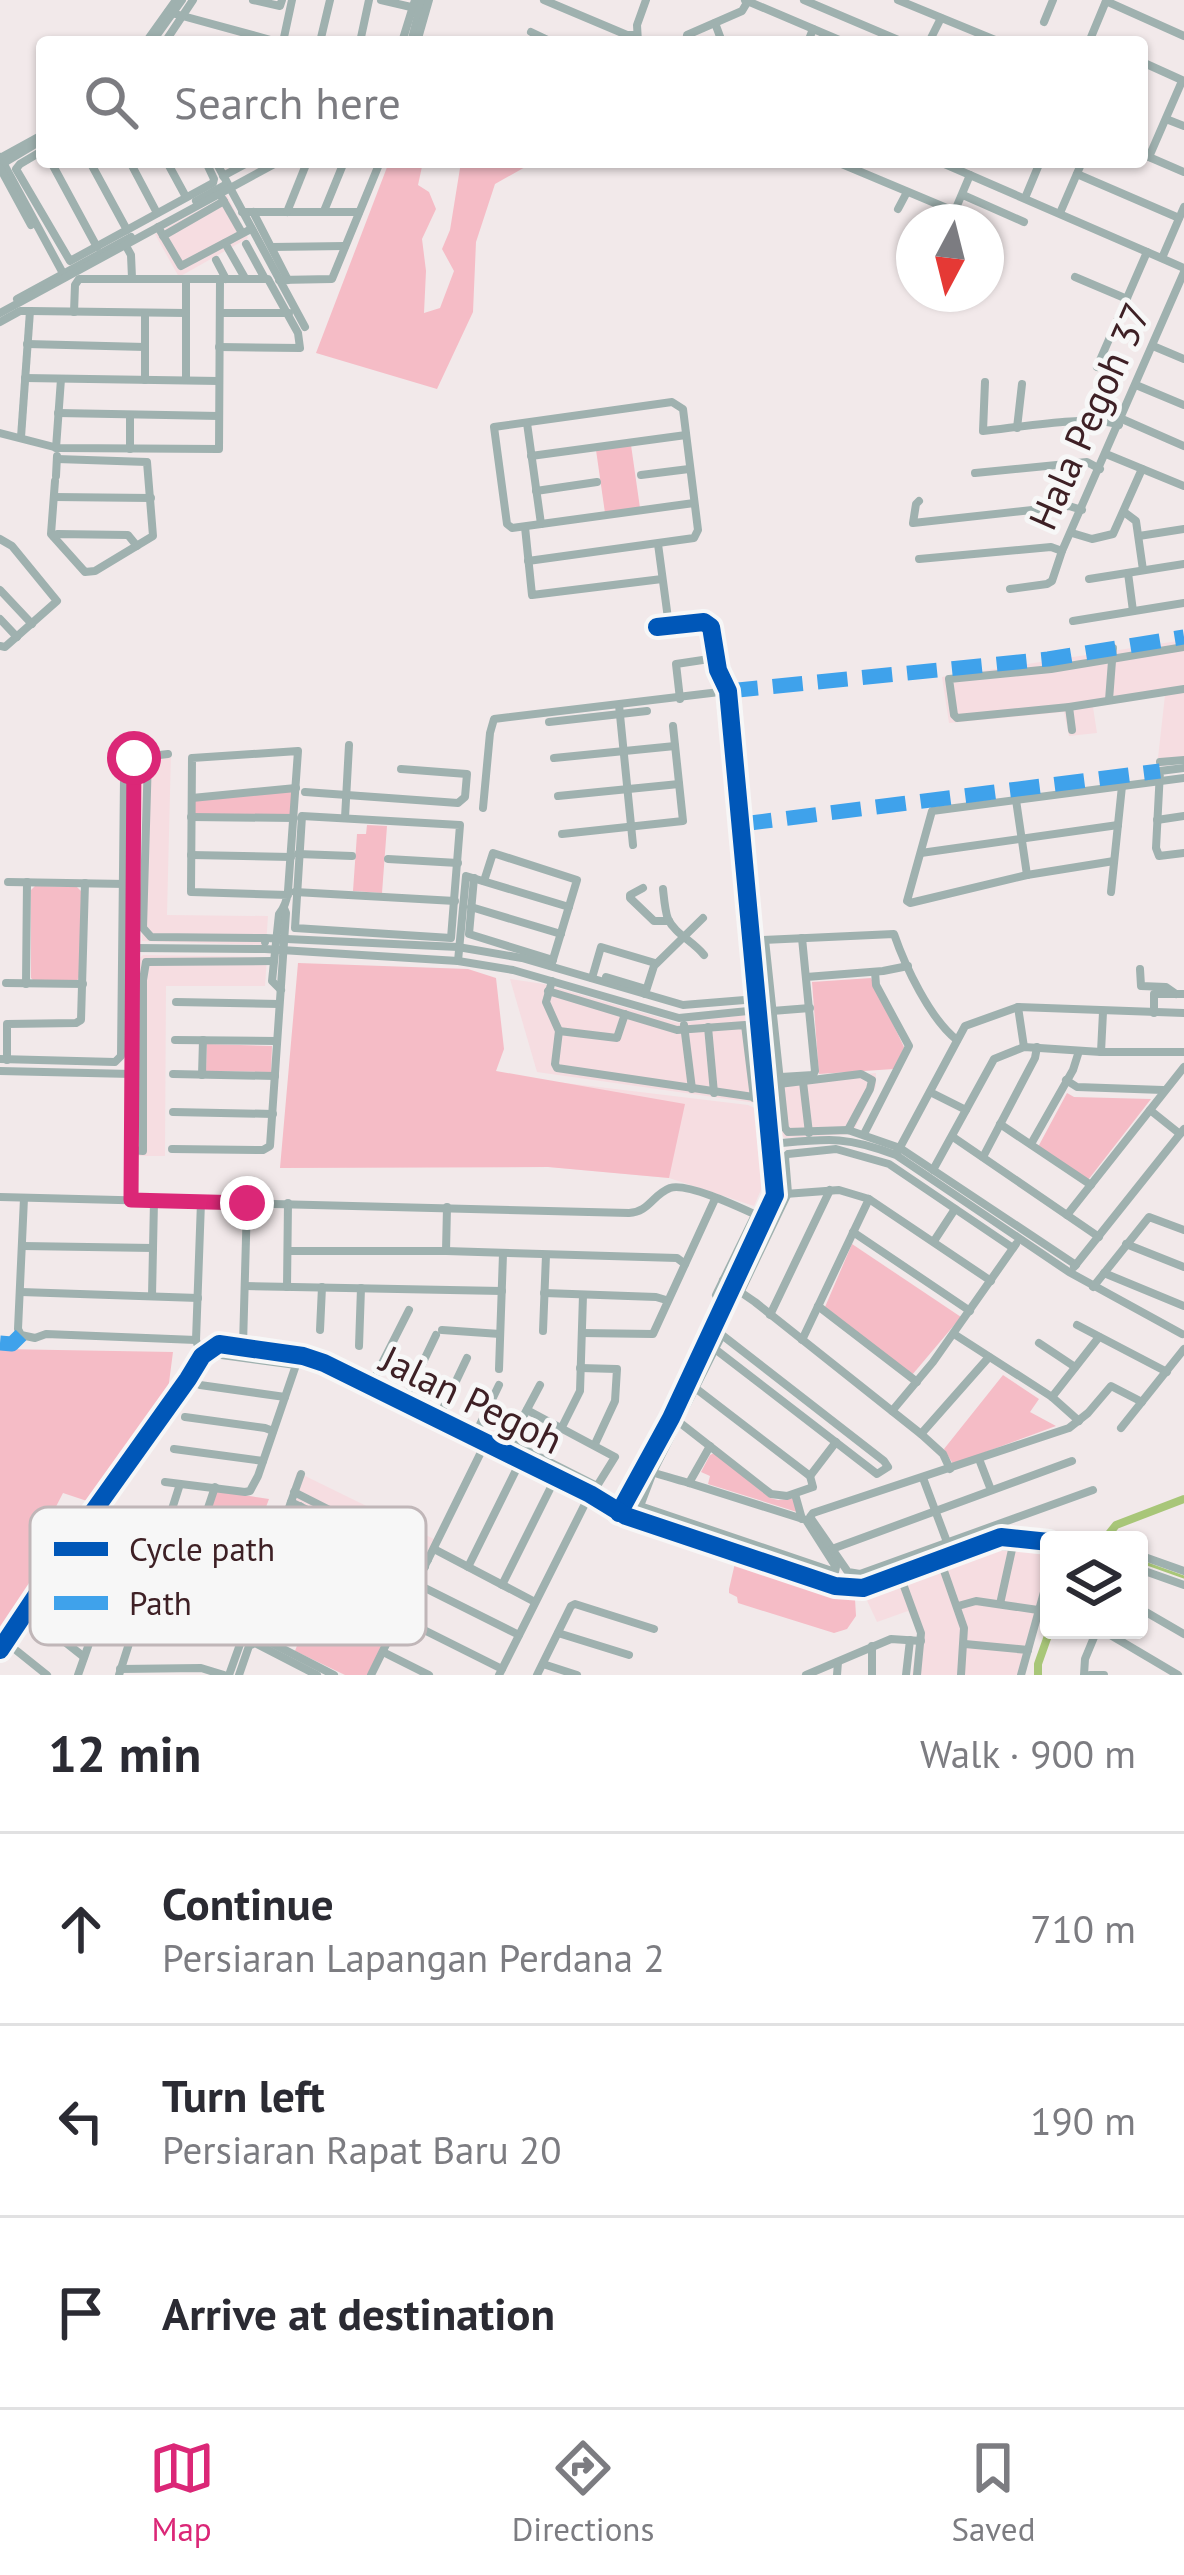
<!DOCTYPE html>
<meta charset="utf-8">
<style>
:root{--surface:#fff;--page:#f2f2f3;--text:#2b2b33;--muted:#7c7c81;--line:#e1e1e2;--accent:#db2777}
body{margin:0;font-family:"PT Sans",sans-serif;background:var(--page);color:var(--text)}
.controls{position:absolute;right:36px;bottom:36px;display:grid;overflow:hidden;border-radius:12px;box-shadow:0 3px 9px #0004}
.controls button{width:108px;height:108px;display:grid;place-items:center;padding:0;border:0;border-bottom:3px solid var(--line);background:var(--surface);color:var(--text);font:60px sans-serif}
.compass{position:absolute;left:896px;top:204px;width:108px;height:108px;border-radius:50%;background:var(--surface);box-shadow:0 3px 9px #0004;rotate:187deg}
.stop{position:absolute;width:36px;height:36px;margin:-27px;border:9px solid #db2777;border-radius:50%;background:#fff}
.stop.end{background:#db2777;border-color:#fff;box-shadow:0 3px 12px #0008}
.list{margin:0;padding:0;list-style:none}
h2{display:flex;justify-content:space-between;align-items:center;height:156px;margin:0;padding:0 48px;font-size:51px}
h2 small{font-size:39px;font-weight:400;color:var(--muted)}
.list li{display:grid;grid-template-columns:78px 1fr auto;gap:36px;align-items:center;box-sizing:border-box;height:192px;padding:0 48px;border-top:3px solid var(--line)}
.list b{display:block;font-size:45px;white-space:nowrap}
.list p{margin:0;font-size:39px;white-space:nowrap;color:var(--muted)}
.list em{font-size:39px;font-style:normal;color:var(--muted)}
.icon{flex:none;width:66px;height:66px;fill:none;stroke:currentColor;stroke-width:2;stroke-linecap:round;stroke-linejoin:round}
.map{position:relative;flex:none;width:1184px;height:1675px;overflow:hidden}
.search{position:absolute;background:var(--surface);box-shadow:0 3px 9px #0004;left:36px;right:36px;top:36px;height:132px;display:flex;align-items:center;gap:30px;box-sizing:border-box;padding:0 42px;border-radius:12px;color:var(--muted);font-size:45px}
.sheet{height:732px;background:var(--surface)}
nav{display:flex;justify-content:space-around;align-items:center;box-sizing:border-box;height:168px;border-top:3px solid var(--line);background:var(--surface);font-size:33px;color:var(--muted)}
nav a{display:grid;justify-items:center;gap:6px}
nav .on{color:var(--accent)}
.map>svg:first-child{display:block}
.built{fill:#f6dde1}
.green{fill:#f5bcc6}
.lines{fill:none;stroke-linecap:round;stroke-linejoin:round}
.stream{stroke:#a8c678;stroke-width:3}
.river{stroke:#a8c678;stroke-width:8}
.minor{stroke:#9fb1af;stroke-width:8}
.quiet{stroke:#3fa2eb;stroke-width:15;stroke-dasharray:30 15;stroke-linecap:butt}
.cycleway-casing{stroke:#f7f7f7;stroke-width:26}
.cycleway{stroke:#0057b8;stroke-width:18}
.route{stroke:#db2777;stroke-width:15}
.labels{text-anchor:middle;dominant-baseline:central;stroke-width:10;stroke-linejoin:round;paint-order:stroke}
.street-label{font-size:39px;fill:#3e2025;stroke:#f7f7f7}
.key{fill:#f7f7f7;stroke:#c0b6b8;stroke-width:3}
.key-label{font-size:33px;fill:#3e2025}
</style>
<div class="map">
<svg width="1184" height="1675" viewBox="0 0 1184 1675">
<rect width="100%" height="100%" fill="#f2e9ea"/>
<g class="built">
<path d="M227 195 248 238 179 277 155 234Z"/>
<path d="M1184 640V763L1157 767 1165 695 1093 707 1097 733 1069 736 1064 712 949 723 942 677Z"/>
<path d="M171 752 167 915 268 916 266 945 142 941 141 755Z"/>
<path d="M143 955 267 957 265 986H166L165 1156H135L139 959Z"/>
<path d="M510 979 544 984 678 1023 754 1014 763 1104 537 1072Z"/>
<path d="M876 1073V1086L852 1134 785 1138 778 1133 773 1082Z"/>
<path d="M557 1082 748 1105 759 1110 763 1185 754 1206 669 1178 549 1167Z"/>
<path d="M297 1472 438 1541 425 1567 318 1515 273 1643 245 1630Z"/>
<path d="M1002 1541 1049 1546V1583L1025 1675H912L918 1632 908 1611 877 1622 863 1592Z"/>
</g>
<g class="green">
<path d="M389 162H423L418 185 429 192 436 209 422 239 426 271 424 313 440 308 454 271 442 249 450 230 461 162H534L495 184 476 242 473 312 437 389 316 353Z"/>
<path d="M631 445 640 508 605 513 596 450Z"/>
<path d="M293 791 291 815H194L195 801Z"/>
<path d="M367 825 387 826 382 893 353 891 357 834H366Z"/>
<path d="M35 886 77 887 81 891 80 975 77 981H34L31 978V890Z"/>
<path d="M298 963 468 969 496 978 504 1049 496 1071 685 1104 669 1178 548 1167 280 1168Z"/>
<path d="M871 978 904 1047 894 1069 819 1074 812 982Z"/>
<path d="M207 1044 272 1046 271 1072 206 1071Z"/>
<path d="M1067 1093 1074 1097 1151 1099 1088 1180 1038 1147Z"/>
<path d="M852 1244 961 1317 912 1375 825 1307Z"/>
<path d="M0 1349 173 1352 168 1390 145 1432 90 1502 63 1493 46 1526 53 1560 0 1639Z"/>
<path d="M1003 1375 1039 1399 1030 1412 1056 1426 953 1464 944 1449Z"/>
<path d="M714 1453 770 1498 778 1500 794 1498 797 1512 708 1484 710 1476 701 1472 710 1455Z"/>
<path d="M217 1491 269 1499 245 1563 201 1564 194 1556Z"/>
<path d="M341 1530 420 1570 368 1675H345L295 1651Z"/>
<path d="M735 1563 842 1599H855L856 1616 847 1629 834 1633 738 1603 737 1597 729 1593V1589Z"/>
</g>
<g class="lines">
<path class="stream" d="M1139 1561 1184 1577"/>
<g class="river">
<path d="M1104 1540 1116 1525 1184 1499"/>
<path d="M1038 1675V1664L1050 1630"/>
</g>
<g class="minor">
<path d="M253 0 280 6 282 0"/>
<path d="M381 0 411 7"/>
<path d="M544 0 627 35H637"/>
<path d="M745 0 844 42"/>
<path d="M804 0 903 42"/>
<path d="M898 0 1000 42"/>
<path d="M1106 1 1184 36"/>
<path d="M168 12 278 42"/>
<path d="M1044 22 1053 0"/>
<path d="M715 23 722 42"/>
<path d="M531 32 552 42"/>
<path d="M146 42 176 0"/>
<path d="M152 42 182 0"/>
<path d="M165 42 193 0"/>
<path d="M283 42 292 0"/>
<path d="M320 42 330 0"/>
<path d="M360 42 369 0"/>
<path d="M402 42 415 0"/>
<path d="M411 42 422 0"/>
<path d="M417 42 429 0"/>
<path d="M638 42 637 25 646 0"/>
<path d="M686 42 687 35 742 11 748 1"/>
<path d="M808 42 813 29"/>
<path d="M929 42 941 18"/>
<path d="M1089 42 1106 1"/>
<path d="M1142 62 1184 81"/>
<path d="M1166 119 1184 126"/>
<path d="M42 151 20 164 16 169 70 261 213 183 214 179 206 162"/>
<path d="M1142 154 1184 172"/>
<path d="M0 157 65 277"/>
<path d="M1149 157 1182 81"/>
<path d="M0 158 42 135"/>
<path d="M51 162 97 247"/>
<path d="M90 162 127 230"/>
<path d="M130 162 157 213"/>
<path d="M167 162 186 197"/>
<path d="M216 162 305 327"/>
<path d="M837 162 949 209 956 208 970 175"/>
<path d="M940 162 1184 268"/>
<path d="M2 164 42 140"/>
<path d="M0 168 31 225"/>
<path d="M1077 174 1179 218"/>
<path d="M223 176 249 162"/>
<path d="M963 195 1024 222"/>
<path d="M222 198 242 233"/>
<path d="M1025 198 1040 162"/>
<path d="M196 201 225 185"/>
<path d="M898 209 907 192"/>
<path d="M324 211 344 162"/>
<path d="M242 212H359"/>
<path d="M253 212 288 280"/>
<path d="M287 212 307 162"/>
<path d="M1060 213 1082 162"/>
<path d="M934 222 940 206"/>
<path d="M158 227 181 266 251 229"/>
<path d="M163 236 224 201"/>
<path d="M225 243 245 278"/>
<path d="M246 244 264 277"/>
<path d="M126 246 131 255 132 278"/>
<path d="M272 247 345 246"/>
<path d="M1162 258 1184 207"/>
<path d="M216 260 226 279"/>
<path d="M1075 277 1127 299"/>
<path d="M186 279V380"/>
<path d="M279 280 332 279 380 162"/>
<path d="M17 299 131 237"/>
<path d="M74 312 75 285 79 279H268L298 333 300 348 219 347"/>
<path d="M0 313 278 162"/>
<path d="M220 313H289"/>
<path d="M0 322 20 311H30L186 313"/>
<path d="M27 344 145 347"/>
<path d="M1153 346 1184 359"/>
<path d="M1097 367 1147 252"/>
<path d="M25 378 219 381"/>
<path d="M145 380V313"/>
<path d="M985 382 983 431C1015 428 1092 414 1119 425"/>
<path d="M1136 385 1184 405"/>
<path d="M58 413 219 416"/>
<path d="M130 415V449"/>
<path d="M1122 419 1184 446"/>
<path d="M527 423 541 524"/>
<path d="M1017 428 1022 384"/>
<path d="M0 433 58 448 219 449 220 279"/>
<path d="M21 437 30 311"/>
<path d="M56 448 61 379"/>
<path d="M1106 454 1184 486"/>
<path d="M531 456 686 435"/>
<path d="M975 473 1087 462 1100 469"/>
<path d="M641 475 689 469"/>
<path d="M56 476 57 456"/>
<path d="M55 481 51 534 85 572 95 571 153 536 147 462 57 459"/>
<path d="M536 491 597 482"/>
<path d="M54 497 151 498"/>
<path d="M919 501 916 504 913 523 1069 506 1082 510"/>
<path d="M1124 512 1136 521 1143 570"/>
<path d="M525 527 532 595 662 579"/>
<path d="M1072 533 1092 539 1113 534 1142 469"/>
<path d="M53 536 57 534 128 535 137 546"/>
<path d="M1139 536 1184 529"/>
<path d="M0 539 12 546 57 601 5 647 0 646"/>
<path d="M658 544 669 626"/>
<path d="M919 559 1051 547 1062 551"/>
<path d="M528 561 694 538 698 530 683 409 672 402 494 427 507 524 512 528 694 503"/>
<path d="M1128 573 1133 611"/>
<path d="M1089 579 1184 564"/>
<path d="M1010 589 1047 584 1052 581 1062 551 1184 272"/>
<path d="M0 590 32 624"/>
<path d="M0 619 17 637"/>
<path d="M1073 621 1184 603"/>
<path d="M1184 647 1051 669 949 679 954 715 957 718 1069 707 1184 689"/>
<path d="M680 699 676 664 716 658"/>
<path d="M1109 700 1113 648"/>
<path d="M619 705 633 845"/>
<path d="M1069 707 1072 730"/>
<path d="M549 722 647 711"/>
<path d="M148 757 143 928 151 937 265 938V942"/>
<path d="M554 758 675 746"/>
<path d="M1160 762 1184 760"/>
<path d="M1184 768 1160 771 1156 848 1159 856 1184 853"/>
<path d="M305 792 458 803 465 797 467 774 401 769"/>
<path d="M558 796 679 784"/>
<path d="M192 798 296 788"/>
<path d="M1016 800 1027 875"/>
<path d="M483 808 490 733 494 719 728 691"/>
<path d="M302 816 460 825 451 938 295 928Z"/>
<path d="M191 817 294 818"/>
<path d="M345 818 349 745"/>
<path d="M1157 820 1184 816"/>
<path d="M562 834 683 821 673 726"/>
<path d="M921 853 1118 825"/>
<path d="M298 854 352 856"/>
<path d="M191 855 291 857"/>
<path d="M388 859 458 863"/>
<path d="M1114 861 1027 875 910 903 907 901 932 811 1184 778"/>
<path d="M474 878 469 934 553 960"/>
<path d="M484 881 493 853 577 880 551 966"/>
<path d="M8 882 126 884"/>
<path d="M643 888 630 895V898L654 921H669"/>
<path d="M663 889C664 898 665 911 668 919 675 934 693 941 704 955"/>
<path d="M295 892 455 901"/>
<path d="M1111 892 1122 786"/>
<path d="M471 907 561 934"/>
<path d="M265 938 458 947 522 958 683 1005 757 999"/>
<path d="M763 940 894 934C905 966 930 1019 957 1040"/>
<path d="M765 940 785 1128 788 1132 848 1130 900 1148 1076 1265"/>
<path d="M134 948 265 949 458 961 513 970 679 1018 758 1010"/>
<path d="M458 961 466 876 569 907"/>
<path d="M1140 969 1141 986 1166 987 1176 994"/>
<path d="M606 977 646 989"/>
<path d="M806 977 883 971 908 966"/>
<path d="M592 978 601 947 655 963"/>
<path d="M552 981 546 1002 559 1031 555 1064 557 1068 767 1099"/>
<path d="M6 983 83 984"/>
<path d="M26 984 27 882"/>
<path d="M281 990 272 981 279 914C285 907 287 900 288 891L298 751 192 758 191 892 288 895"/>
<path d="M548 991 677 1030 745 1025 754 1098"/>
<path d="M645 994 654 966 703 918"/>
<path d="M176 1002 279 1004"/>
<path d="M1018 1007 1024 1047"/>
<path d="M772 1011 810 1008"/>
<path d="M1154 1013V994H1184"/>
<path d="M684 1025 692 1089"/>
<path d="M708 1027 714 1093"/>
<path d="M559 1031 617 1038 625 1014"/>
<path d="M175 1040 277 1041"/>
<path d="M1101 1052 1103 1012"/>
<path d="M0 1059 115 1062 121 1056 124 778"/>
<path d="M7 1060V1024L76 1023 81 1020 85 883"/>
<path d="M0 1071 132 1074"/>
<path d="M173 1074 275 1076"/>
<path d="M202 1075 203 1040"/>
<path d="M765 1078 813 1075 815 1071 802 938"/>
<path d="M1066 1080 1077 1087 1163 1090"/>
<path d="M803 1082 809 1133"/>
<path d="M779 1084 861 1074 872 1080 870 1089 848 1130"/>
<path d="M930 1092 966 1110"/>
<path d="M1150 1110 1180 1134"/>
<path d="M173 1112 273 1114"/>
<path d="M1000 1124 1091 1185"/>
<path d="M864 1134 909 1046 876 985 875 972"/>
<path d="M953 1137 1099 1237"/>
<path d="M771 1144C826 1139 844 1135 896 1155L1069 1272 1182 1334"/>
<path d="M1031 1144 1073 1070 1079 1051"/>
<path d="M172 1149 263 1150 270 1146 286 913 284 908"/>
<path d="M131 1150 143 1151V980L146 962 273 961"/>
<path d="M898 1151 965 1026 1018 1007 1184 1013"/>
<path d="M983 1157 1035 1058 1037 1047"/>
<path d="M933 1170 994 1059 1024 1047 1101 1052H1184"/>
<path d="M785 1194 839 1190 869 1199 991 1281"/>
<path d="M0 1197 629 1213C649 1212 652 1195 670 1188 688 1182 745 1210 765 1219"/>
<path d="M24 1198 18 1329 21 1335 35 1338 46 1334 196 1340"/>
<path d="M131 1200 134 758 168 754"/>
<path d="M1067 1215 1184 1067"/>
<path d="M853 1232 970 1311"/>
<path d="M934 1241 955 1209"/>
<path d="M1126 1244 1184 1267"/>
<path d="M23 1246 153 1248"/>
<path d="M289 1251H446L677 1258 685 1264"/>
<path d="M446 1251 447 1207"/>
<path d="M1074 1267 1184 1129"/>
<path d="M1104 1273 1184 1306"/>
<path d="M723 1280 755 1302 921 1434 943 1454 950 1469"/>
<path d="M245 1286 502 1291"/>
<path d="M287 1287 288 1203"/>
<path d="M1093 1287 1149 1217 1184 1230"/>
<path d="M741 1291 788 1193 785 1157 788 1154 836 1149 889 1164 1013 1248"/>
<path d="M21 1292 198 1298"/>
<path d="M544 1293 656 1297 666 1300"/>
<path d="M716 1295 755 1215"/>
<path d="M152 1296 154 1201"/>
<path d="M818 1306 917 1382"/>
<path d="M770 1315 830 1190"/>
<path d="M1077 1325 1167 1372"/>
<path d="M320 1330 322 1287"/>
<path d="M442 1330 500 1334"/>
<path d="M543 1331 546 1255"/>
<path d="M582 1333 653 1334 715 1199"/>
<path d="M954 1334 1052 1397 1079 1421"/>
<path d="M722 1335 884 1461 888 1467 877 1474 715 1349Z"/>
<path d="M802 1340 869 1199"/>
<path d="M1039 1343 1075 1367"/>
<path d="M243 1345 247 1203"/>
<path d="M359 1346 361 1288"/>
<path d="M201 1355 196 1340 201 1202"/>
<path d="M580 1368 617 1369 615 1401 595 1444"/>
<path d="M499 1369 503 1254"/>
<path d="M188 1379 200 1385 285 1397"/>
<path d="M371 1385 409 1310"/>
<path d="M1052 1397 1099 1337"/>
<path d="M404 1402 436 1335"/>
<path d="M892 1411 933 1362 1016 1244"/>
<path d="M185 1417 265 1428 273 1431"/>
<path d="M438 1419 467 1358"/>
<path d="M679 1422 771 1494 787 1496 813 1487 810 1476 694 1387"/>
<path d="M562 1427 580 1391 583 1295"/>
<path d="M1121 1428 1184 1349"/>
<path d="M921 1434 989 1357"/>
<path d="M474 1437 499 1385"/>
<path d="M510 1442 597 1486 615 1457 527 1410"/>
<path d="M508 1445 540 1385"/>
<path d="M174 1449 263 1461"/>
<path d="M979 1459 991 1490"/>
<path d="M644 1470C659 1474 674 1479 689 1483L806 1520 836 1567 835 1572 640 1506 653 1472 715 1349"/>
<path d="M810 1476 836 1442"/>
<path d="M923 1478 950 1550"/>
<path d="M165 1482 245 1492 250 1491 258 1476 296 1365 214 1354"/>
<path d="M689 1483 710 1446"/>
<path d="M1093 1490 860 1574 848 1572 810 1517 813 1513 1069 1428 1088 1413 1111 1386 1142 1402"/>
<path d="M294 1492 428 1560"/>
<path d="M795 1494 802 1519"/>
<path d="M591 1495 834 1580 853 1583 878 1577"/>
<path d="M291 1502 425 1567"/>
<path d="M619 1513 671 1418 775 1195 728 691 718 670 711 627 704 622 657 627"/>
<path d="M999 1532 1043 1535 1065 1540"/>
<path d="M434 1549 535 1602"/>
<path d="M832 1549 1072 1461"/>
<path d="M1139 1555 1184 1571"/>
<path d="M192 1559 199 1565H247"/>
<path d="M468 1567 521 1460"/>
<path d="M943 1568 964 1628 961 1675"/>
<path d="M1139 1569 1184 1585"/>
<path d="M902 1581 921 1633 917 1675"/>
<path d="M417 1584 519 1635"/>
<path d="M502 1585 556 1477"/>
<path d="M59 1589 97 1620"/>
<path d="M868 1594 1000 1546 1049 1549"/>
<path d="M178 1597 254 1600"/>
<path d="M1000 1604 1013 1545"/>
<path d="M958 1606 976 1601 1038 1610"/>
<path d="M1139 1608 1184 1634"/>
<path d="M400 1618 502 1669"/>
<path d="M36 1619 84 1657"/>
<path d="M131 1630 138 1633H191"/>
<path d="M1102 1630 1178 1675"/>
<path d="M250 1632 334 1675"/>
<path d="M166 1633 215 1487"/>
<path d="M558 1633 629 1655"/>
<path d="M254 1634 300 1506"/>
<path d="M965 1644 1028 1650"/>
<path d="M872 1646V1675"/>
<path d="M0 1650 78 1533 188 1379 202 1356 219 1344 303 1356 324 1363 590 1494 626 1516 835 1586 863 1588 1001 1537 1049 1542"/>
<path d="M17 1651 47 1675"/>
<path d="M383 1652 429 1675"/>
<path d="M543 1664 577 1675"/>
<path d="M120 1669 201 1668 224 1675"/>
<path d="M78 1675 104 1601"/>
<path d="M119 1675 180 1484"/>
<path d="M229 1675 301 1474"/>
<path d="M239 1675 249 1646 255 1643 317 1675"/>
<path d="M371 1675 486 1442"/>
<path d="M499 1675 590 1494"/>
<path d="M537 1675 571 1606 575 1604 654 1629"/>
<path d="M806 1675 891 1639 921 1641"/>
<path d="M837 1675 838 1662"/>
<path d="M906 1675 910 1640"/>
<path d="M1021 1675 1049 1574"/>
<path d="M1084 1675 1085 1659 1097 1630"/>
<path d="M1090 1675H1104"/>
</g>
<g class="quiet">
<path d="M728 691 1048 659 1184 637"/>
<path d="M742 824 1160 771"/>
<path d="M0 1343 12 1344 21 1335"/>
</g>
<defs>
<g id="cycleway">
<path d="M619 1513 671 1418 775 1195 728 691 718 670 711 627 704 622 657 627"/>
<path d="M0 1650 78 1533 188 1379 202 1356 219 1344 303 1356 324 1363 590 1494 626 1516 835 1586 863 1588 1001 1537 1049 1542"/>
</g>
</defs>
<use href="#cycleway" class="cycleway-casing"/>
<use href="#cycleway" class="cycleway"/>
</g>
<g class="lines">
<path class="route" d="M134 758 131 1200 247 1203"/>
</g>
<g class="labels">
<g class="street-label">
<text transform="translate(1089 416) rotate(-66)">Hala Pegoh 37</text>
<text transform="translate(472 1399) rotate(26)">Jalan Pegoh</text>
</g>
</g>
<rect x="30" y="1507" width="396" height="138" rx="18" class="key"/>
<rect x="54" y="1542" width="54" height="14" fill="#0057b8"/>
<rect x="54" y="1596" width="54" height="14" fill="#3fa2eb"/>
<g class="key-label">
<text x="129" y="1561">Cycle path</text>
<text x="129" y="1615">Path</text>
</g>
</svg>
<div class="controls">
<button><svg class="icon" aria-label="layers" viewBox="0 0 24 24"><path d="M12 4l9 5-9 5-9-5zM3 14l9 5 9-5"/></svg></button>
</div>
<svg class="compass" viewBox="-18 -18 36 36"><path d="M0-13l5 13h-10z" fill="#e53935"/><path d="M0 13l5-13h-10z" fill="#7c7c81"/></svg>
<div class="stop" style="left:134px;top:758px"></div>
<div class="stop end" style="left:247px;top:1203px"></div>
<div class="search"><svg class="icon" aria-label="search" viewBox="0 0 24 24"><circle cx="10" cy="10" r="6"/><path d="M15 15l6 6"/></svg>Search here</div>
</div>
<section class="sheet">
<h2>12 min<small>Walk · 900 m</small></h2>
<ul class="list">
<li><svg class="icon" aria-label="ahead" viewBox="0 0 24 24"><path d="M12 20V5M6 11l6-6 6 6"/></svg><div><b>Continue</b><p>Persiaran Lapangan Perdana 2</p></div><em>710 m</em></li>
<li><svg class="icon" aria-label="left" viewBox="0 0 24 24"><path d="M17 20v-9H6M10 6l-5 5 5 5"/></svg><div><b>Turn left</b><p>Persiaran Rapat Baru 20</p></div><em>190 m</em></li>
<li><svg class="icon" aria-label="arrive" viewBox="0 0 24 24"><path d="M6 21V4h12l-3 4 3 4H6"/></svg><div><b>Arrive at destination</b></div></li>
</ul>
</section>
<nav>
<a class="on"><svg class="icon" aria-label="map" viewBox="0 0 24 24"><path d="M3 6l6-2 6 2 6-2v14l-6 2-6-2-6 2zM9 4v14M15 6v14"/></svg>Map</a>
<a><svg class="icon" aria-label="directions" viewBox="0 0 24 24"><path d="M12 3l9 9-9 9-9-9zM9 14v-3h6M13 9l2 2-2 2"/></svg>Directions</a>
<a><svg class="icon" aria-label="saved" viewBox="0 0 24 24"><path d="M7 4h10v16l-5-4-5 4z"/></svg>Saved</a>
</nav>
